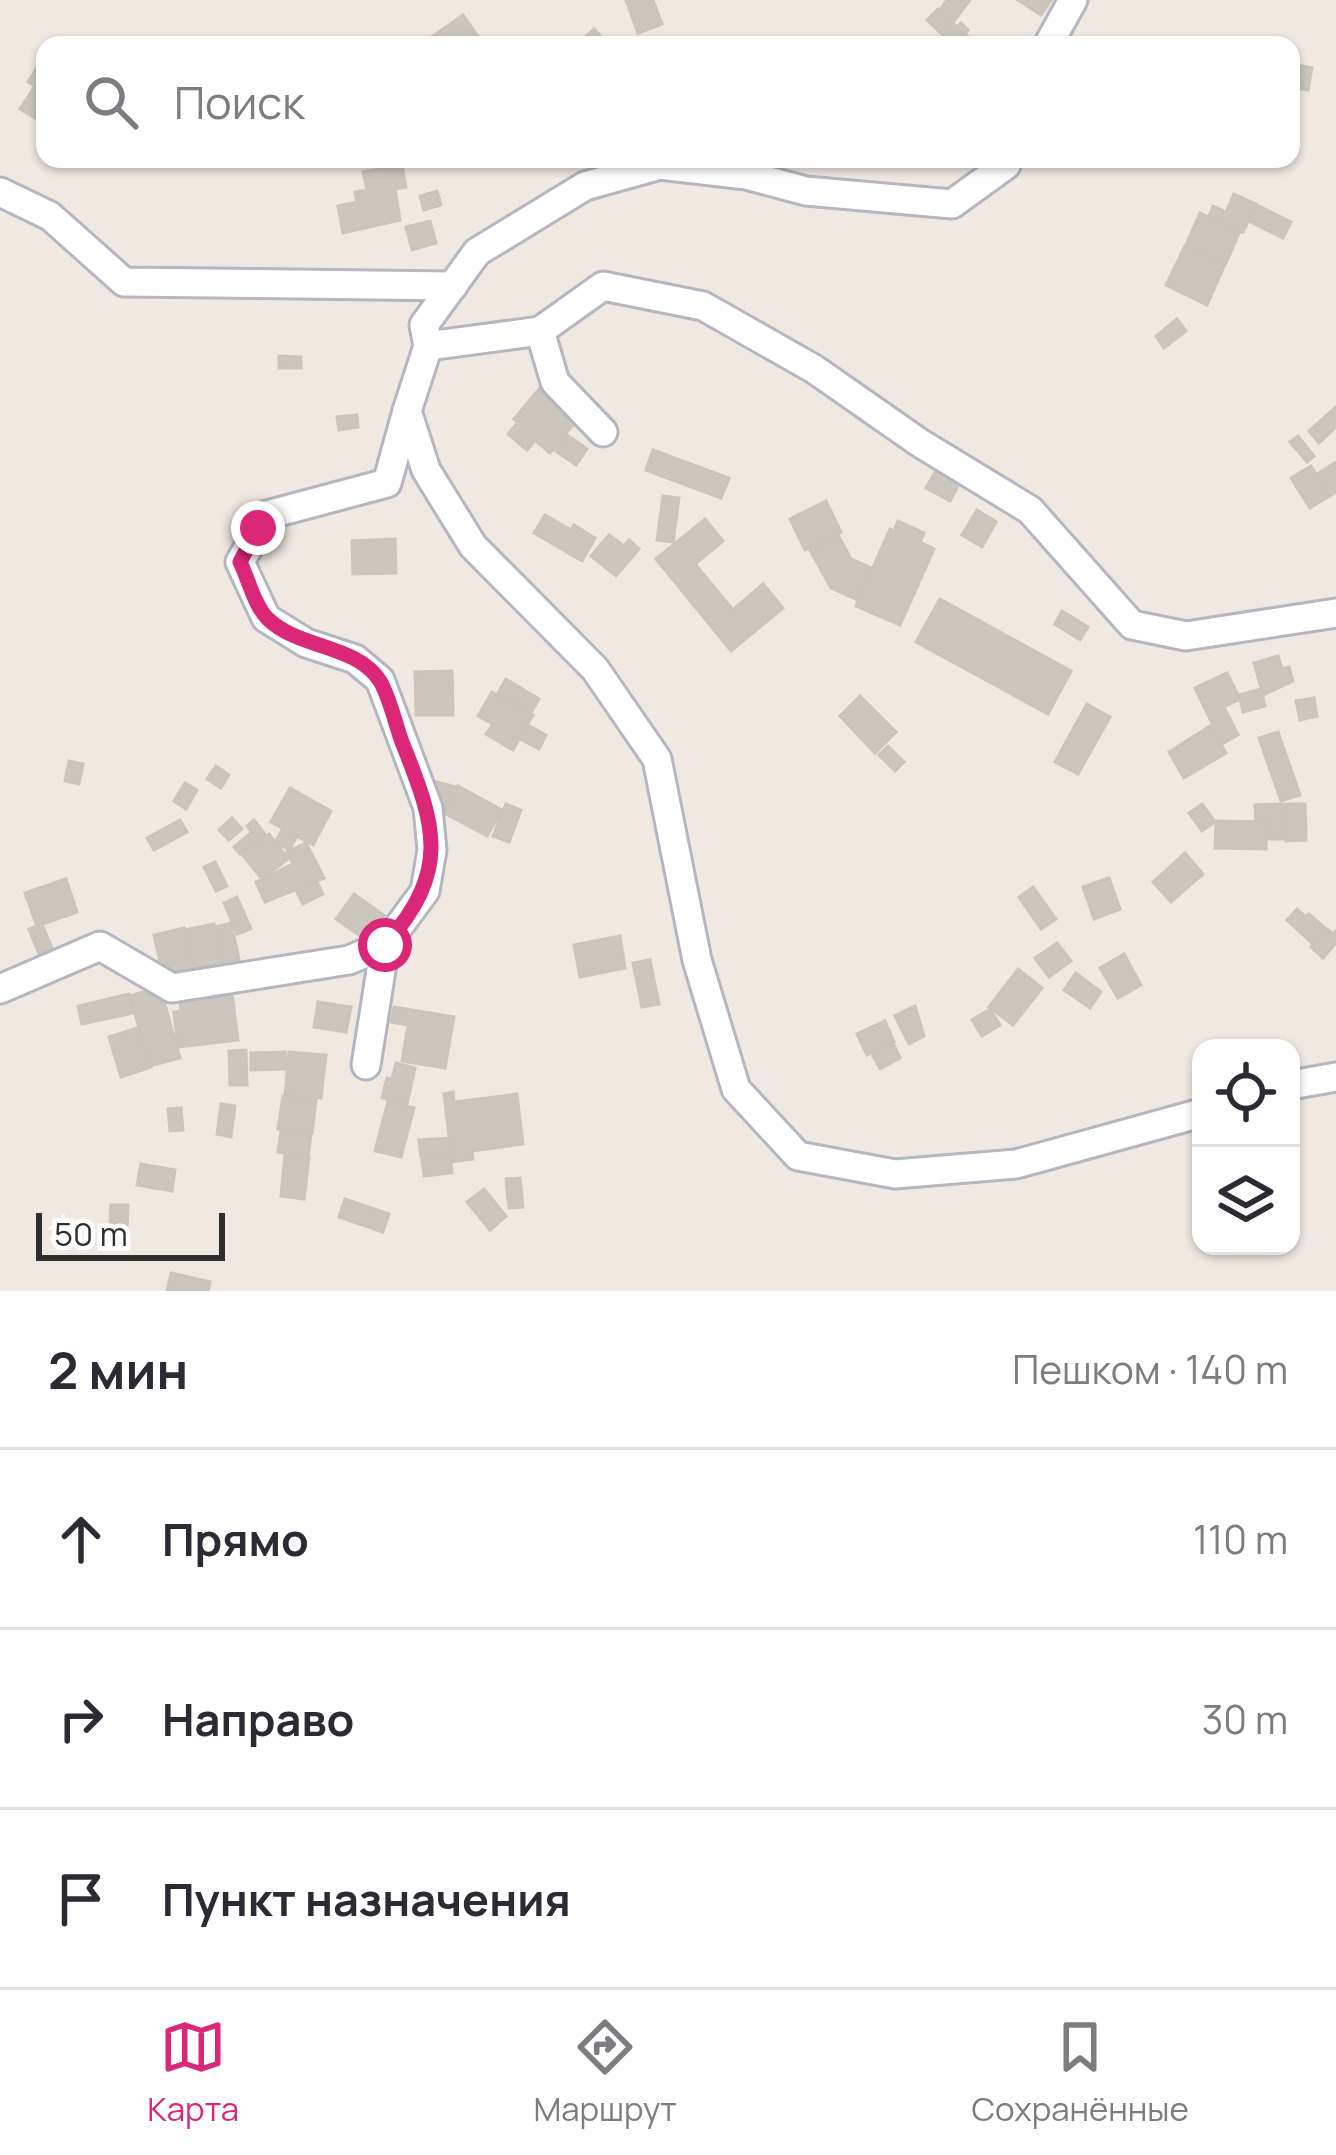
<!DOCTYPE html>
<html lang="ru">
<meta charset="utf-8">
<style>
:root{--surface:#fff;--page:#f7f7f7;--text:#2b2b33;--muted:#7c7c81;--line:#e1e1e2;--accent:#db2777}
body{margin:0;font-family:Manrope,sans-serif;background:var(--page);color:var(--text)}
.controls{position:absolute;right:36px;bottom:36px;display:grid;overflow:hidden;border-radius:24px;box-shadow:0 3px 9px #0004}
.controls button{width:108px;height:108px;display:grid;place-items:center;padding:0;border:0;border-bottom:3px solid var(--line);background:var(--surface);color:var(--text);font:60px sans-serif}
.scale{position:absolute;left:36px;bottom:30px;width:189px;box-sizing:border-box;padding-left:12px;border:6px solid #2e2e2e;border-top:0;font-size:33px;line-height:42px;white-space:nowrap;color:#2e2e2e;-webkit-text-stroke:9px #fff;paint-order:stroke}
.stop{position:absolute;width:36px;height:36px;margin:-27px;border:9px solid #db2777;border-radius:50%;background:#fff}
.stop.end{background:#db2777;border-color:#fff;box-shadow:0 3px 12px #0008}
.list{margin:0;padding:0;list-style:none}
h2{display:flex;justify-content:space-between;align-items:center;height:156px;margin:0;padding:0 48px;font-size:51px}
h2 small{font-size:39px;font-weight:400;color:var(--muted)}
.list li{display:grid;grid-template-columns:78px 1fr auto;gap:36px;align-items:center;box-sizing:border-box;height:180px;padding:0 48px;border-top:3px solid var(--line)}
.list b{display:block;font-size:45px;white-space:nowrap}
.list em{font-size:39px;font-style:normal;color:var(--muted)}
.icon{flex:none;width:66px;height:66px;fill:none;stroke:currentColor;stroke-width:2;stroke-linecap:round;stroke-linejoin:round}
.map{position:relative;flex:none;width:1336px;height:1291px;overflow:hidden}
.search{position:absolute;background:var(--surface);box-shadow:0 3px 9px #0004;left:36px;right:36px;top:36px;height:132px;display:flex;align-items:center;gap:30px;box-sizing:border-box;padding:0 42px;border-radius:24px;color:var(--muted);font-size:45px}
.sheet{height:696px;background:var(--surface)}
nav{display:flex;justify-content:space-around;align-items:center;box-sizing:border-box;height:168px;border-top:3px solid var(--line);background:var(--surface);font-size:33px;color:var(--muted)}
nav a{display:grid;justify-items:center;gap:6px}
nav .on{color:var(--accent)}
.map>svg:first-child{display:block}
.building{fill:#cbc7bf;stroke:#cbc5ba;stroke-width:3}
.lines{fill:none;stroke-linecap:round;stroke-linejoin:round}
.minor-casing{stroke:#b4b7c1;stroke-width:33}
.minor{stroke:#fff;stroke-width:27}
.route{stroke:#db2777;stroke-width:15}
</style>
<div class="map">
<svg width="1336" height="1291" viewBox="0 0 1336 1291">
<rect width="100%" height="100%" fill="#efe9e1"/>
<g class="building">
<path d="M626 0H653L662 24 638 33Z"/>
<path d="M947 0H970L954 21 940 10Z"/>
<path d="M1018 0H1051L1041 15Z"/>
<path d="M938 9 957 27 961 23 968 30 965 34 977 45H953L927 20Z"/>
<path d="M463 15 480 39 472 45H433L429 39Z"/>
<path d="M594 29 609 45 580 43Z"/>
<path d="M1291 64 1312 68 1308 90 1291 87Z"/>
<path d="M38 66 45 70V124L20 109 35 86 28 82Z"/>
<path d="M402 165 406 187 395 189 400 220 343 233 338 206 357 202 355 192 367 190 363 172Z"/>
<path d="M437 191 441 205 424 210 420 196Z"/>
<path d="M1234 194 1256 204 1243 232 1209 217 1213 206 1226 212Z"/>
<path d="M1257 205 1291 222 1283 238 1249 221Z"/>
<path d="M1200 213 1240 231 1226 263 1186 245Z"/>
<path d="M430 221 436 243 412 250 406 227Z"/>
<path d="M1185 246 1225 264 1207 305 1166 285Z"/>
<path d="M1177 319 1186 331 1164 348 1156 336Z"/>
<path d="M279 356 301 357V368H279Z"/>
<path d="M539 389 577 420 550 453 535 440 527 450 508 434 518 422 514 419Z"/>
<path d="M1336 407V427L1319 443 1309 431Z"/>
<path d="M357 415 358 427 339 430 337 417Z"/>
<path d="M567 435 587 449 576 465 556 451Z"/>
<path d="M1298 436 1314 456 1307 462 1290 442Z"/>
<path d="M653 450 729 478 721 498 646 470Z"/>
<path d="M1336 462V492L1330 496 1317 474Z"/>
<path d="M1311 466 1329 496 1310 508 1291 478Z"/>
<path d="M937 469 960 482 950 501 926 488Z"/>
<path d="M663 496 679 498 673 542 657 540Z"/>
<path d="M826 501 841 532 805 550 790 519Z"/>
<path d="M977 510 996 522 982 547 962 535Z"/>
<path d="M545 515 571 530 574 525 595 538 582 561 534 533Z"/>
<path d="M705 519 723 541 695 564 733 610 763 584 783 608 731 651 656 559Z"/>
<path d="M898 521 924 533 920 542 934 549 900 625 856 606 890 529 894 531Z"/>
<path d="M609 535 624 546 629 540 639 549 616 576 591 556Z"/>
<path d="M838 535 851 559 872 568 858 600 831 588 810 550Z"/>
<path d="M395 539 396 573 353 574 352 541Z"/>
<path d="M940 599 1071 671 1048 714 916 642Z"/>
<path d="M1062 611 1088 627 1080 640 1055 624Z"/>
<path d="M1278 656 1282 669 1289 667 1293 681 1263 695 1254 663Z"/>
<path d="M452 671 453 715H416L415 672Z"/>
<path d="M1227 673 1240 699 1224 707 1238 735 1222 744 1195 688Z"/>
<path d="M506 679 539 699 531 713 498 693Z"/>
<path d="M1261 689 1265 706 1243 712 1239 695Z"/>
<path d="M492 692 533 715 513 750 486 734 493 724 478 716Z"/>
<path d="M860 696 896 732 875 753 840 716Z"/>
<path d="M1314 698 1317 716 1300 720 1296 701Z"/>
<path d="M1087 704 1110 717 1078 774 1055 762Z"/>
<path d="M528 725 546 735 539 749 520 739Z"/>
<path d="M1210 726 1226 753 1184 778 1169 752Z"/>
<path d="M1278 732 1300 795 1281 801 1259 738Z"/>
<path d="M888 746 904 762 895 771 879 755Z"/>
<path d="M69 761 83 764 79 784 65 781Z"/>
<path d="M216 766 229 775 221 788 207 779Z"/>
<path d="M429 780 456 787 442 814 434 809Z"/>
<path d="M185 783 197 790 186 809 174 801Z"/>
<path d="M458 786 502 810 487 836 444 813Z"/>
<path d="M290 788 331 811 313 845 271 822Z"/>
<path d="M506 804 521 810 509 842 493 836Z"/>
<path d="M1202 804 1215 822 1202 831 1189 813Z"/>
<path d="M1282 804 1284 839H1269V821L1256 822 1255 805Z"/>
<path d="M1285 804H1305L1306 840 1286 841Z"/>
<path d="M232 818 242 829 229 840 219 830Z"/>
<path d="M180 820 187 832 154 850 147 838Z"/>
<path d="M254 820 265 834 240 854 234 847 252 832 247 826Z"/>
<path d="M1216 821 1267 822 1266 849 1215 848Z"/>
<path d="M282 830 296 838 289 850 275 842Z"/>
<path d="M269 834 288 859 262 879 242 854Z"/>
<path d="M306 843 324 878 265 902 256 882 293 864 287 852Z"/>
<path d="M1185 853 1203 874 1171 902 1153 882Z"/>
<path d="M215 862 227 886 216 891 204 867Z"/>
<path d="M1109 878 1120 909 1094 919 1083 887Z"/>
<path d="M66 879 77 912 37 926 25 893Z"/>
<path d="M317 882 323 894 303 904 297 892Z"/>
<path d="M1033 887 1056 919 1041 929 1019 897Z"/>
<path d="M354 894 385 916 367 941 336 919Z"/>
<path d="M237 897 251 929 237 934 224 903Z"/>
<path d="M1297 909 1306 917 1309 914 1326 929 1313 944 1287 920Z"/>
<path d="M231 923 240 964 224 968 215 927Z"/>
<path d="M42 924 52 948 39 954 29 929Z"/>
<path d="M214 924 223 968 195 974 185 930Z"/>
<path d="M184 928 194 972 164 979 154 935Z"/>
<path d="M1327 929 1333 934 1336 931V943L1323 958 1311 947Z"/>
<path d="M620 936 625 968 580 977 574 945Z"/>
<path d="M1057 943 1071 961 1049 977 1035 958Z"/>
<path d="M1124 954 1141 985 1118 998 1100 968Z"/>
<path d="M650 960 659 1004 642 1007 633 963Z"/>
<path d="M1018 969 1042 988 1013 1025 989 1007Z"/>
<path d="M1076 973 1101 992 1090 1008 1064 990Z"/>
<path d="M160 987 180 1058 150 1066 130 996Z"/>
<path d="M129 994 133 1013 82 1024 78 1006Z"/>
<path d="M232 994 238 1040 178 1047 174 1012 181 1011 180 1001Z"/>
<path d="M318 1002 351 1007 346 1032 314 1027Z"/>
<path d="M915 1006 924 1036 909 1044 895 1016Z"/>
<path d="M394 1007 454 1017 445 1068 402 1061 408 1025 391 1022Z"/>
<path d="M990 1009 1000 1025 982 1036 972 1020Z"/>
<path d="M885 1021 894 1042 867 1055 857 1034Z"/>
<path d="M137 1028 151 1067 121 1077 109 1037Z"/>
<path d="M893 1043 900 1058 880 1069 872 1054Z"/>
<path d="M246 1050 247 1085H230L229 1051Z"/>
<path d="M285 1052 286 1069 251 1070V1053Z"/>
<path d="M289 1052 326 1055 321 1098 285 1095Z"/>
<path d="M396 1063 415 1068 407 1104 382 1098 387 1078 392 1079Z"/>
<path d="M453 1092 454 1102 517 1094 523 1144 472 1151 473 1159 452 1162 444 1094Z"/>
<path d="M283 1096 316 1100 312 1133 278 1129Z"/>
<path d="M388 1101 414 1108 401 1157 375 1151Z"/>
<path d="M221 1104 235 1106 231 1137 217 1134Z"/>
<path d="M181 1108 183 1130 170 1131 168 1109Z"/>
<path d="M281 1131 311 1134 308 1156 278 1152Z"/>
<path d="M449 1138V1156L421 1157 419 1140Z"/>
<path d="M285 1154 309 1157 304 1199 281 1196Z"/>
<path d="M450 1156 452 1173 424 1176 422 1159Z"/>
<path d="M141 1164 175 1170 172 1191 137 1185Z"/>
<path d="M520 1178 523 1207 509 1208 506 1179Z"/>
<path d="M484 1189 506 1216 490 1230 467 1202Z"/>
<path d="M345 1199 389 1214 383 1232 339 1217Z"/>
<path d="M111 1205H128L127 1229H110Z"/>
<path d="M171 1273 210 1282 208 1291H167Z"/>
</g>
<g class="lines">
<defs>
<g id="minor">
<path d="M1048 45 1073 0"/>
<path d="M1005 159 1006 165 952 204 806 191 746 175 660 165 585 186 477 252 424 325 428 346 407 411 426 470 473 546 595 669 657 759 697 960 736 1089 798 1156 895 1174 1016 1164 1201 1113"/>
<path d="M0 192 50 216 124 282 453 286"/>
<path d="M540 331 555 382 603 432"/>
<path d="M428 346 540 331 603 286 703 306 814 369 920 443 1030 510 1132 625 1186 636 1336 613"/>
<path d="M0 989 100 946 172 988 349 960 385 945"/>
<path d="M366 1065 385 945 425 891 432 850 428 808 380 680 355 659 306 643 266 618 240 562 267 515 387 483 407 411"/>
<path d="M1291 1085 1336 1077"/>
</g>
</defs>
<use href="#minor" class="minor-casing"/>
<use href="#minor" class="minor"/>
</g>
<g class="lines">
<path class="route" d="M258 528 240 562C248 578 255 607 268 619 299 649 356 644 380 681 390 698 395 723 402 742 436 827 451 870 385 945"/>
</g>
</svg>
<div class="controls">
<button><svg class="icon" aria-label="locate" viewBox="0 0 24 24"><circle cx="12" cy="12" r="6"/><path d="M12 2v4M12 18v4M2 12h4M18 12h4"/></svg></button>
<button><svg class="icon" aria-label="layers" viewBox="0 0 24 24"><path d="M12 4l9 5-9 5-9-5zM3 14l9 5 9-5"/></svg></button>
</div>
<div class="scale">50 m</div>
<div class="stop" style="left:385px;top:945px"></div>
<div class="stop end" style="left:258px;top:528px"></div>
<div class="search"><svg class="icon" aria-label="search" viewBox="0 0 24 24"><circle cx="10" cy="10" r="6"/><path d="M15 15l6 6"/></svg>Поиск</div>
</div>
<section class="sheet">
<h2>2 мин<small>Пешком · 140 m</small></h2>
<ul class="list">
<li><svg class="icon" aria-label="ahead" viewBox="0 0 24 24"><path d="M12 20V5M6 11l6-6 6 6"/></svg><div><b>Прямо</b></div><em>110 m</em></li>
<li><svg class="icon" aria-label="right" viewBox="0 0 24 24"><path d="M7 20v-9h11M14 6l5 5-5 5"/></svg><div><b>Направо</b></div><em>30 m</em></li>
<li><svg class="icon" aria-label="arrive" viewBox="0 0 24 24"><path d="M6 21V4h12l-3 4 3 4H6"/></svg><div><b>Пункт назначения</b></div></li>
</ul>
</section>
<nav>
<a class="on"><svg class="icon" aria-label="map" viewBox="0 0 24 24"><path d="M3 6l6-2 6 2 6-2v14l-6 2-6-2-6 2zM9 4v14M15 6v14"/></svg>Карта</a>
<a><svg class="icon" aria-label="directions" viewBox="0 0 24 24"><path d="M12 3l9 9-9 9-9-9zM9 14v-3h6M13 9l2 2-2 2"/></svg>Маршрут</a>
<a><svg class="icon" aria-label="saved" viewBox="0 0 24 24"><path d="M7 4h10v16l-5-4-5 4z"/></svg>Сохранённые</a>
</nav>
